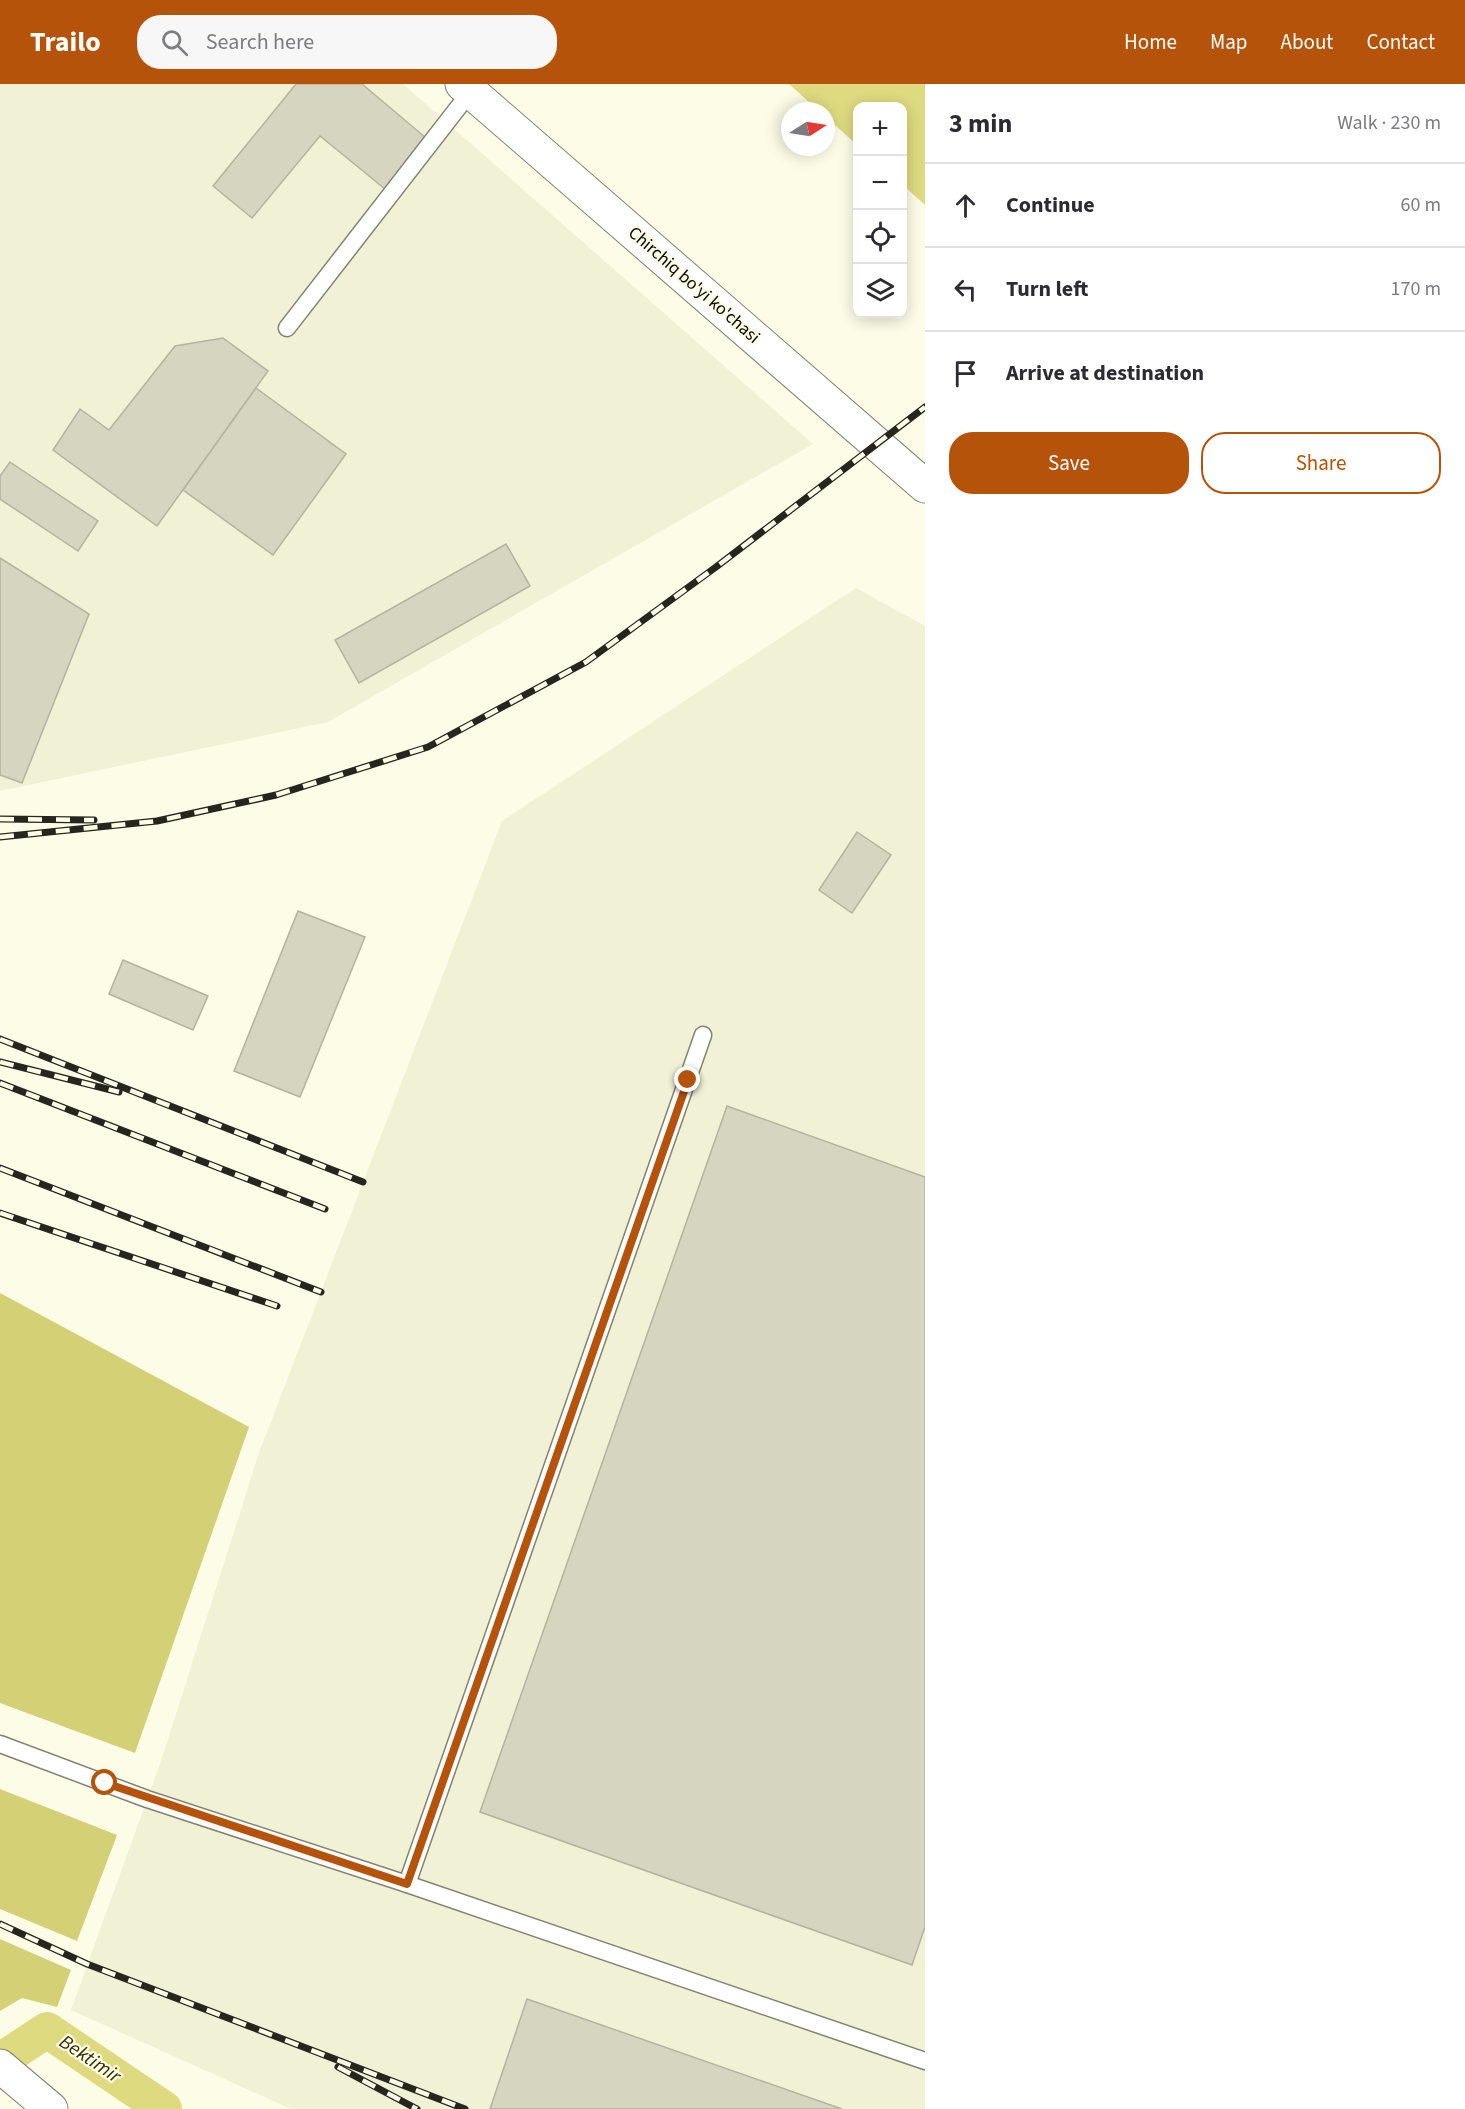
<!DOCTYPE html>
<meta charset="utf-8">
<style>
:root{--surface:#fff;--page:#f7f7f7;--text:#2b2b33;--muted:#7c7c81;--line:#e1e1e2;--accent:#b45309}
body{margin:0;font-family:"Source Sans 3",sans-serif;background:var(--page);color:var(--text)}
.controls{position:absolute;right:18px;top:18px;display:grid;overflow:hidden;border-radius:12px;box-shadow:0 3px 15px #0003}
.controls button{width:54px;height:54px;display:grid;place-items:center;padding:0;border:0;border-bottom:2px solid var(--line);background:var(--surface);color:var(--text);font:30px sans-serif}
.compass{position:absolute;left:781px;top:18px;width:54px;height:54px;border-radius:50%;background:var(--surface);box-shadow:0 3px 15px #0003;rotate:78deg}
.stop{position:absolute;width:18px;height:18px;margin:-14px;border:4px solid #b45309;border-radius:50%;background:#fff}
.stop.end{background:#b45309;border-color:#fff;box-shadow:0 2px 6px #0008}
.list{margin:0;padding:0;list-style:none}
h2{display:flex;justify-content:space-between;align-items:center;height:78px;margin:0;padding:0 24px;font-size:26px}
h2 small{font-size:20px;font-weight:400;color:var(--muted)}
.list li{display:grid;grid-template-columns:39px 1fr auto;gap:18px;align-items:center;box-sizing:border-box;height:84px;padding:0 24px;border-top:2px solid var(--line)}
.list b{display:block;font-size:22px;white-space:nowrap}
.list em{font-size:20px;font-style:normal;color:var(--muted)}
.actions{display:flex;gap:12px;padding:18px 24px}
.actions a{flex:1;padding:14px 0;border:2px solid var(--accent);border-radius:24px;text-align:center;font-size:21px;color:var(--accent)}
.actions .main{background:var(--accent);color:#fff}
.icon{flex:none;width:33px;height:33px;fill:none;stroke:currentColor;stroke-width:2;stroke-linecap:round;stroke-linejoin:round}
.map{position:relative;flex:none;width:925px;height:2025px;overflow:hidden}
header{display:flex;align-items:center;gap:36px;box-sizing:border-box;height:84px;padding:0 30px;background:var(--accent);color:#fff}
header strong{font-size:28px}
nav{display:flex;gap:33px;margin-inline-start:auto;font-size:21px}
.search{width:420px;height:54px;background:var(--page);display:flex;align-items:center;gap:15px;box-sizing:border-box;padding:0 21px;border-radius:24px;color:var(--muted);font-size:22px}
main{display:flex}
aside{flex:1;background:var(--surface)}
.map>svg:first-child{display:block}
.built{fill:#f1f1d5}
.forest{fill:#d3d075}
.water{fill:#deda7f}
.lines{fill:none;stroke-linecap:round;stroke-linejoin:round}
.canal{stroke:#deda7f;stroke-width:36}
.building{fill:#d5d5c0;stroke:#b4b39f;stroke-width:1.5}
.lane-casing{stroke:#838370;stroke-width:19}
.street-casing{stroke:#838370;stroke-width:35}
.secondary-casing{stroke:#838370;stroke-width:35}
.lane{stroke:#fff;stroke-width:16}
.street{stroke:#fff;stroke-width:33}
.secondary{stroke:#fff;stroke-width:33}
.rail-casing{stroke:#26251e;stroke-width:7}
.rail{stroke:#fdfce7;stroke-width:4.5;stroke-dasharray:14;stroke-linecap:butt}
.route{stroke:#b45309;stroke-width:8}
.labels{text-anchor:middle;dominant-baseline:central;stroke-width:4.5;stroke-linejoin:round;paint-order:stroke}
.street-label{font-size:18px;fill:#0c0c06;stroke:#fdfce7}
.water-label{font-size:20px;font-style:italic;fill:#312f07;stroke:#fdfce7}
</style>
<header>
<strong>Trailo</strong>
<div class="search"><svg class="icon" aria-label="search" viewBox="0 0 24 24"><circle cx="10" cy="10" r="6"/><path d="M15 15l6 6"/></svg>Search here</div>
<nav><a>Home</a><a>Map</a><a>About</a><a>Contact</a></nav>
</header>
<main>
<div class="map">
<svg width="925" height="2025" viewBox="0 0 925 2025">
<rect width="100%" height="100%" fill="#fdfce7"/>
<g class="built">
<path d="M0 0H403L813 360 328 638 0 707Z"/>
<path d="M856 504 925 542V2025H291L71 1926 161 1677 260 1366 502 737Z"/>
</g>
<g class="forest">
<path d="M0 1209 249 1343 135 1669 0 1619Z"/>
<path d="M0 1705 117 1751 77 1857 0 1825Z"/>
<path d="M0 1855 71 1886 57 1923 22 1914 0 1927Z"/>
</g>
<path class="water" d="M789 0H925V121L903 101 902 22H858L857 61 826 33V27H819Z"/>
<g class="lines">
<path class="canal" d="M0 1977 47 1946 164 2025"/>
</g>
<g class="building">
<path d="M296 0H362L426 54 385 105 320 52 252 134 213 102Z"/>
<path d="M223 254 268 287 157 442 53 366 80 325 109 346 175 262Z"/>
<path d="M256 304 346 370 273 471 183 406Z"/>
<path d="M10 378 98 437 78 467 0 415V392Z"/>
<path d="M506 460 530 502 359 599 335 556Z"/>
<path d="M0 474 89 530 22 699 0 691Z"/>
<path d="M857 748 891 771 852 829 819 806Z"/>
<path d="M298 827 365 853 300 1013 234 987Z"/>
<path d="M123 876 208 912 193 946 109 910Z"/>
<path d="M727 1022 925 1093V1843L912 1881 480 1728Z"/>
<path d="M527 1915 842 2025H490Z"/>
</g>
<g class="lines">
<defs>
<g id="lane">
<path d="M287 244 471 7"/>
<path d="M0 1660 147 1715 407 1800 925 1977"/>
<path d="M407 1800 703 951"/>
</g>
<path id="street" d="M462 0 925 402"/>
<path id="secondary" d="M0 1982 51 2025"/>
</defs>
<use href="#lane" class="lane-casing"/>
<use href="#street" class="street-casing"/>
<use href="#secondary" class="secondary-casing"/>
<use href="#lane" class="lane"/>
<use href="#street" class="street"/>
<use href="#secondary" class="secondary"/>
<defs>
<g id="rail">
<path d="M0 735 94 736"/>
<path d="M0 753 157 737 276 711 428 663 586 578 716 483 925 323"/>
<path d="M0 955 363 1098"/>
<path d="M0 978 119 1008"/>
<path d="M0 999 325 1125"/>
<path d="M0 1084 321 1208"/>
<path d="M0 1129 277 1222"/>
<path d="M0 1840 87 1880 465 2025"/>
<path d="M338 1983 417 2025"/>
</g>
</defs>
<use href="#rail" class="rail-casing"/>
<use href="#rail" class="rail"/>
</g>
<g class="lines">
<path class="route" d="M105 1699 407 1800 688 996"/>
</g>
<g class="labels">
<g class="street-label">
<text transform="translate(694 201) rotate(41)">Chirchiq bo'yi ko'chasi</text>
</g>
<g class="water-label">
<text transform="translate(90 1975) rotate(34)">Bektimir</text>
</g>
</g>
</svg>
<div class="controls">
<button>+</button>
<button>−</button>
<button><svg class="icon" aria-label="locate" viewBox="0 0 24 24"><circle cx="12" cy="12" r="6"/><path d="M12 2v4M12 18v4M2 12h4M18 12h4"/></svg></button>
<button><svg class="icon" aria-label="layers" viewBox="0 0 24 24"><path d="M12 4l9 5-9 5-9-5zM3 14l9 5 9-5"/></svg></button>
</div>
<svg class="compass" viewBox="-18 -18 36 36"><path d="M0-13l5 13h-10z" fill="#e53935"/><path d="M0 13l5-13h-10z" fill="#7c7c81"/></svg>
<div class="stop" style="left:105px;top:1699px"></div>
<div class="stop end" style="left:688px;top:996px"></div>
</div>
<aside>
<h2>3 min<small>Walk · 230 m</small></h2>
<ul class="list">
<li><svg class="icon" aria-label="ahead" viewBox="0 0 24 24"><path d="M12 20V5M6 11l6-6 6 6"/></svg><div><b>Continue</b></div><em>60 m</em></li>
<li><svg class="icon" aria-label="left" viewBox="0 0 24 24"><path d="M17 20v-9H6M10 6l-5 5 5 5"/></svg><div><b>Turn left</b></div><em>170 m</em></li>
<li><svg class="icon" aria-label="arrive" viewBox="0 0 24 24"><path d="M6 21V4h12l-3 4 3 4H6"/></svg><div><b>Arrive at destination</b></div></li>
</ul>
<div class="actions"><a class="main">Save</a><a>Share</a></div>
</aside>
</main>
